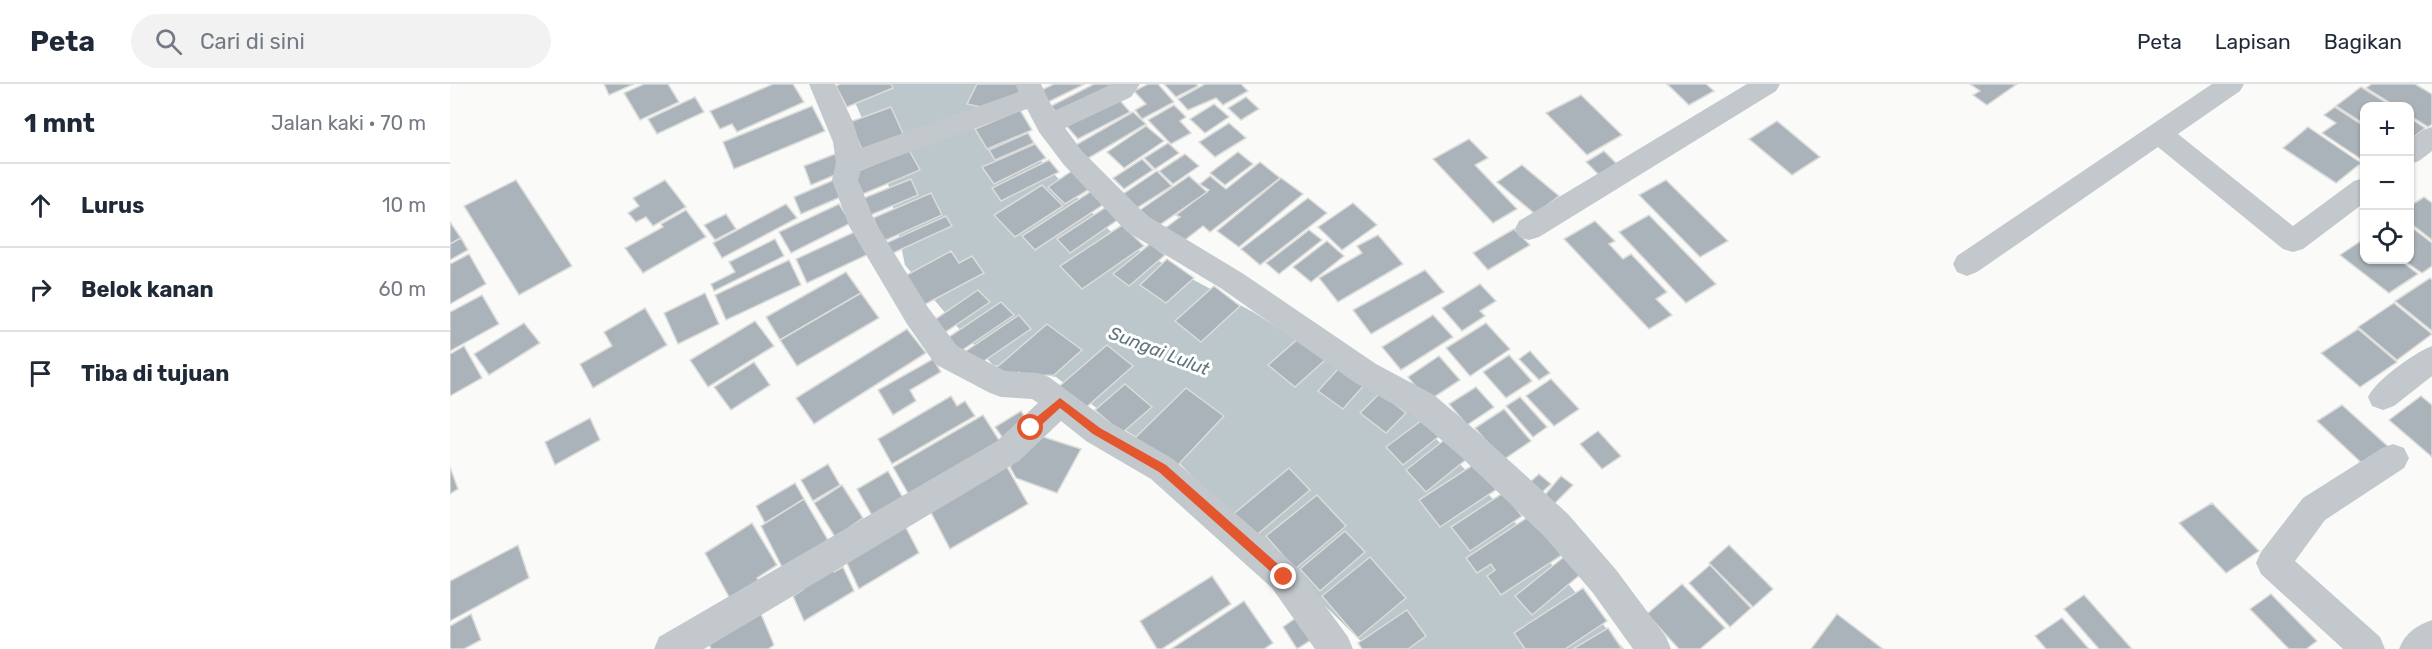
<!DOCTYPE html>
<html lang="id">
<meta charset="utf-8">
<style>
:root{--surface:#fff;--page:#f2f2f3;--text:#1f2937;--muted:#747a83;--line:#e0e1e3}
body{margin:0;font-family:Rubik,sans-serif;background:var(--page);color:var(--text)}
.controls{position:absolute;right:18px;top:18px;display:grid;overflow:hidden;border-radius:12px;box-shadow:0 2px 4px #0004}
.controls button{width:54px;height:54px;display:grid;place-items:center;padding:0;border:0;border-bottom:2px solid var(--line);background:var(--surface);color:var(--text);font:30px sans-serif}
.stop{position:absolute;width:18px;height:18px;margin:-14px;border:4px solid #e4572e;border-radius:50%;background:#fff}
.stop.end{background:#e4572e;border-color:#fff;box-shadow:0 2px 6px #0008}
.list{margin:0;padding:0;list-style:none}
h2{display:flex;justify-content:space-between;align-items:center;height:78px;margin:0;padding:0 24px;font-size:26px}
h2 small{font-size:20px;font-weight:400;color:var(--muted)}
.list li{display:grid;grid-template-columns:39px 1fr auto;gap:18px;align-items:center;box-sizing:border-box;height:84px;padding:0 24px;border-top:2px solid var(--line)}
.list b{display:block;font-size:22px;white-space:nowrap}
.list em{font-size:20px;font-style:normal;color:var(--muted)}
.icon{flex:none;width:33px;height:33px;fill:none;stroke:currentColor;stroke-width:2;stroke-linecap:round;stroke-linejoin:round}
.map{position:relative;flex:none;width:1982px;height:565px;overflow:hidden}
header{display:flex;align-items:center;gap:36px;box-sizing:border-box;height:84px;padding:0 30px;background:var(--surface);border-bottom:2px solid var(--line)}
header strong{font-size:28px}
nav{display:flex;gap:33px;margin-inline-start:auto;font-size:21px}
.search{width:420px;height:54px;background:var(--page);display:flex;align-items:center;gap:15px;box-sizing:border-box;padding:0 21px;border-radius:33px;color:var(--muted);font-size:22px}
main{display:flex}
aside{flex:1;background:var(--surface)}
.map>svg:first-child{display:block}
.water{fill:#bbc7cb}
.building{fill:#aab3b9;stroke:#dcdcda;stroke-width:1.5}
.lines{fill:none;stroke-linecap:round;stroke-linejoin:round}
.minor{fill:#c3c8cc;fill-rule:evenodd}
.route{fill:#e4572e}
.labels{text-anchor:middle;dominant-baseline:central;stroke-width:6;stroke-linejoin:round;paint-order:stroke}
.water-label{font-size:18px;font-style:italic;fill:#60757c;stroke:#fff}
</style>
<header>
<strong>Peta</strong>
<div class="search"><svg class="icon" aria-label="search" viewBox="0 0 24 24"><circle cx="10" cy="10" r="6"/><path d="M15 15l6 6"/></svg>Cari di sini</div>
<nav><a>Peta</a><a>Lapisan</a><a>Bagikan</a></nav>
</header>
<main>
<aside>
<h2>1 mnt<small>Jalan kaki · 70 m</small></h2>
<ul class="list">
<li><svg class="icon" aria-label="ahead" viewBox="0 0 24 24"><path d="M12 20V5M6 11l6-6 6 6"/></svg><div><b>Lurus</b></div><em>10 m</em></li>
<li><svg class="icon" aria-label="right" viewBox="0 0 24 24"><path d="M7 20v-9h11M14 6l5 5-5 5"/></svg><div><b>Belok kanan</b></div><em>60 m</em></li>
<li><svg class="icon" aria-label="arrive" viewBox="0 0 24 24"><path d="M6 21V4h12l-3 4 3 4H6"/></svg><div><b>Tiba di tujuan</b></div></li>
</ul>
</aside>
<div class="map">
<svg width="1982" height="565" viewBox="0 0 1982 565">
<rect width="100%" height="100%" fill="#fafaf8"/>
<path class="water" d="M397 0H542L589 75 668 155 803 228 959 326 1073 447 1174 565H919L727 377 678 348 606 293 543 281 502 237 455 181 436 89Z"/>
<g class="building">
<path d="M154 0H184L159 11Z"/>
<path d="M194 0H218L229 18 190 36 174 9Z"/>
<path d="M323 0H343L354 18 287 48 282 40 270 45 260 27Z"/>
<path d="M390 0H441L443 4 397 23 386 2Z"/>
<path d="M527 0H572L567 14 540 25 517 20Z"/>
<path d="M604 0H635L596 19 587 8Z"/>
<path d="M644 0H665L607 30 601 22Z"/>
<path d="M698 0H708L724 18 692 35 685 26 696 20 684 7Z"/>
<path d="M714 0H746L748 2 726 13Z"/>
<path d="M791 0 798 7 773 21 766 14 738 26 728 15 755 0Z"/>
<path d="M1217 0H1256L1264 7 1239 21Z"/>
<path d="M1520 0H1567L1537 21 1523 11 1530 7Z"/>
<path d="M1922 0H1965L1982 10V40L1978 43 1960 32V22H1945L1916 4Z"/>
<path d="M1911 3 1942 22H1914V40L1886 22Z"/>
<path d="M1131 11 1172 51 1137 71 1096 29Z"/>
<path d="M666 12 680 28 628 55 614 39Z"/>
<path d="M245 13 254 28 207 50 198 35Z"/>
<path d="M796 13 809 25 791 36 778 24Z"/>
<path d="M764 20 779 33 755 49 740 35Z"/>
<path d="M724 21 736 33 730 37 741 49 721 60 698 36Z"/>
<path d="M362 22 375 47 284 85 273 58Z"/>
<path d="M441 23 455 54 414 70 400 38Z"/>
<path d="M1885 23 1914 42V77L1872 49 1886 39 1874 31Z"/>
<path d="M570 26 582 46 537 65 525 45Z"/>
<path d="M683 28 696 40 637 75 624 62Z"/>
<path d="M1960 34 1975 44 1960 56Z"/>
<path d="M1327 37 1370 73 1342 91 1299 55Z"/>
<path d="M779 39 796 54 765 73 749 58Z"/>
<path d="M696 42 714 57 674 84 657 68Z"/>
<path d="M1858 43 1911 79 1886 99 1833 64Z"/>
<path d="M578 49 584 59 545 76 539 66Z"/>
<path d="M1019 55 1038 74 1025 81 1067 125 1043 139 983 75Z"/>
<path d="M718 59 729 69 705 85 694 74Z"/>
<path d="M585 60 596 74 544 100 532 83Z"/>
<path d="M459 66 470 86 413 110 403 89Z"/>
<path d="M1154 67 1169 82 1151 93 1136 78Z"/>
<path d="M788 68 803 80 775 101 760 89Z"/>
<path d="M385 70 392 88 361 101 354 82Z"/>
<path d="M735 70 749 82 723 100 709 87Z"/>
<path d="M692 75 703 86 674 105 663 94Z"/>
<path d="M599 76 609 88 551 117 542 104Z"/>
<path d="M810 78 830 94 760 148 753 142 731 159 714 145 730 133 726 131 759 106 750 100 760 92 776 105Z"/>
<path d="M1072 81 1109 112 1085 130 1047 98Z"/>
<path d="M625 85 643 103 615 120 598 103Z"/>
<path d="M707 87 722 102 687 124 673 110Z"/>
<path d="M739 92 757 108 708 142 690 126Z"/>
<path d="M831 94 853 110 789 163 767 147Z"/>
<path d="M386 95 393 112 351 130 344 113Z"/>
<path d="M461 95 468 111 416 133 409 116Z"/>
<path d="M66 96 122 182 69 211 14 122Z"/>
<path d="M215 96 236 123 203 142 196 133 186 138 178 129 189 122 183 114Z"/>
<path d="M1216 96 1278 157 1250 173 1189 111Z"/>
<path d="M592 101 613 122 565 153 544 131Z"/>
<path d="M643 106 656 119 585 166 572 152Z"/>
<path d="M481 109 492 131 434 157 423 134Z"/>
<path d="M1974 113 1982 119V156L1960 139V122Z"/>
<path d="M858 114 877 129 810 181 791 165Z"/>
<path d="M903 119 927 141 892 166 868 143Z"/>
<path d="M336 120 347 134 272 174 263 159Z"/>
<path d="M389 120 401 139 341 169 329 148Z"/>
<path d="M656 123 669 135 620 169 607 155Z"/>
<path d="M236 126 256 153 193 189 175 164 213 143 211 140Z"/>
<path d="M276 130 286 145 265 156 254 141Z"/>
<path d="M1199 131 1266 200 1236 219 1169 148Z"/>
<path d="M496 132 502 142 441 170 436 159Z"/>
<path d="M1145 137 1165 157 1159 160 1173 175 1181 170 1217 208 1206 215 1222 231 1199 245 1114 155Z"/>
<path d="M0 138 11 154 0 160Z"/>
<path d="M672 141 694 162 632 205 610 182Z"/>
<path d="M1960 142 1982 159V182L1972 189 1953 176H1960Z"/>
<path d="M411 145 423 168 357 199 346 175Z"/>
<path d="M1064 145 1080 161 1038 186 1023 169Z"/>
<path d="M859 146 872 156 829 190 816 179Z"/>
<path d="M928 151 953 180 888 218 869 194 912 169 907 162Z"/>
<path d="M11 154 18 166 0 176V160Z"/>
<path d="M325 155 334 172 264 207 261 200 285 188 279 178Z"/>
<path d="M1914 155V176H1950L1968 190 1939 209 1890 171Z"/>
<path d="M877 157 894 172 861 198 843 183Z"/>
<path d="M700 160 715 171 679 202 663 190Z"/>
<path d="M501 167 509 179 522 172 534 189 472 222 453 193Z"/>
<path d="M19 170 36 200 0 220V180Z"/>
<path d="M717 175 744 194 716 219 690 201Z"/>
<path d="M339 176 351 201 276 236 265 211Z"/>
<path d="M975 186 994 208 921 250 903 226Z"/>
<path d="M396 188 411 209 330 256 316 233Z"/>
<path d="M1980 194 1982 196V247L1945 217Z"/>
<path d="M1030 200 1046 217 1030 227 1035 232 1012 247 992 224Z"/>
<path d="M764 202 790 222 751 258 725 237Z"/>
<path d="M528 206 540 218 491 251 480 239Z"/>
<path d="M255 209 269 240 228 260 214 229Z"/>
<path d="M411 209 429 234 347 282 330 256Z"/>
<path d="M32 211 49 240 0 267V228Z"/>
<path d="M551 218 564 231 508 269 496 255Z"/>
<path d="M1944 219 1982 250 1947 276 1908 243Z"/>
<path d="M195 224 217 261 143 304 130 280 162 262 154 248Z"/>
<path d="M569 231 581 245 525 283 513 269Z"/>
<path d="M983 231 1003 253 951 286 932 263Z"/>
<path d="M305 237 324 262 258 303 240 276Z"/>
<path d="M74 239 90 259 39 291 24 270Z"/>
<path d="M1036 239 1060 265 1020 292 996 264Z"/>
<path d="M597 240 632 266 604 291 575 292 569 288 560 295 546 284Z"/>
<path d="M457 245 476 269 364 340 346 314Z"/>
<path d="M1908 245 1947 278 1910 303 1871 269Z"/>
<path d="M849 254 875 276 845 303 818 281Z"/>
<path d="M657 261 683 282 632 327 606 305Z"/>
<path d="M14 262 32 294 0 312V270Z"/>
<path d="M1080 267 1100 289 1089 296 1069 275Z"/>
<path d="M1059 271 1082 297 1056 314 1033 288Z"/>
<path d="M989 272 1010 296 978 317 958 293Z"/>
<path d="M483 275 491 288 460 306 466 317 443 331 428 306Z"/>
<path d="M304 278 320 301 281 326 264 303Z"/>
<path d="M890 283 915 300 893 325 868 307Z"/>
<path d="M1101 295 1129 325 1104 342 1076 312Z"/>
<path d="M675 300 702 323 672 349 645 326Z"/>
<path d="M1026 303 1044 323 1017 341 999 320Z"/>
<path d="M736 304 774 332 725 384 685 354Z"/>
<path d="M930 309 956 329 936 349 910 329Z"/>
<path d="M501 312 507 322 515 317 525 332 442 380 428 355Z"/>
<path d="M1971 312 1982 321V373L1939 336Z"/>
<path d="M1070 313 1097 343 1083 353 1056 322Z"/>
<path d="M1892 321 1943 367 1917 384 1867 337Z"/>
<path d="M1054 325 1081 357 1053 376 1025 344Z"/>
<path d="M571 327 580 341 555 357 545 343Z"/>
<path d="M533 331 554 364 463 418 443 383Z"/>
<path d="M140 334 150 356 105 381 95 358Z"/>
<path d="M975 334 992 350 953 381 936 363Z"/>
<path d="M1148 347 1171 372 1152 385 1130 360Z"/>
<path d="M581 349 631 365 607 409 566 394 560 383Z"/>
<path d="M998 353 1018 374 976 408 956 386Z"/>
<path d="M553 376 578 420 500 465 476 419Z"/>
<path d="M1026 379 1047 405 990 443 969 416Z"/>
<path d="M378 380 390 401 363 417 351 396Z"/>
<path d="M0 383 8 405 0 410Z"/>
<path d="M839 384 860 406 802 455 781 432Z"/>
<path d="M438 387 458 423 428 442 407 405Z"/>
<path d="M1089 390 1101 400 1090 410 1078 400Z"/>
<path d="M1111 392 1123 401 1104 420 1094 412Z"/>
<path d="M345 399 354 415 315 439 306 422Z"/>
<path d="M392 401 413 434 385 453 364 419Z"/>
<path d="M1053 409 1072 432 1020 467 1001 443Z"/>
<path d="M867 411 896 442 845 485 816 452Z"/>
<path d="M354 415 378 456 333 485 311 442Z"/>
<path d="M1762 419 1809 467 1776 489 1729 439Z"/>
<path d="M1081 431 1112 471 1051 511 1037 492 1045 486 1041 480 1027 489 1016 474Z"/>
<path d="M302 439 327 481 307 494 312 504 284 522 255 469Z"/>
<path d="M454 440 469 469 409 505 395 475Z"/>
<path d="M895 447 915 468 870 507 850 485Z"/>
<path d="M68 461 79 494 0 537V497Z"/>
<path d="M1279 461 1323 505 1303 523 1259 479Z"/>
<path d="M1115 472 1131 490 1082 531 1065 512Z"/>
<path d="M920 473 956 514 908 554 872 512Z"/>
<path d="M1260 481 1301 524 1280 543 1239 499Z"/>
<path d="M393 483 404 507 354 537 343 512 354 505 353 501 382 484 384 488Z"/>
<path d="M762 492 781 520 712 565H707L690 537Z"/>
<path d="M1232 500 1275 544 1250 565H1229L1197 530Z"/>
<path d="M1133 504 1157 537 1115 565H1075L1064 549Z"/>
<path d="M1821 510 1867 557 1856 565H1839L1800 525Z"/>
<path d="M1634 511 1682 565H1649L1614 525Z"/>
<path d="M794 517 823 559 814 565H721Z"/>
<path d="M957 526 976 552 958 565H912L908 559Z"/>
<path d="M854 528 869 551 847 565 833 543Z"/>
<path d="M21 530 31 556 14 565H0V542Z"/>
<path d="M311 530 324 561 318 565H261L259 560Z"/>
<path d="M1387 530 1433 565H1361Z"/>
<path d="M1612 534 1639 565H1596L1585 552Z"/>
<path d="M1158 544 1172 565H1123Z"/>
</g>
<g class="lines">
<g class="minor">
<path d="M359 0H385L403 38 411 64 569 8 565 0H591L604 27 662 0H690L681 13 615 44 632 67 696 131 792 189 926 280 984 311 1031 351 1118 430 1167 487 1216 553 1221 565H1183L1143 509 1094 452 1009 371 962 331 904 298 772 205 676 147 614 81 589 48 577 25 411 86 408 96 425 138 477 222 507 262 555 287 588 289 599 293 658 337 723 375 846 482 898 553 903 565H865L822 504 701 395 636 357 611 337 569 377 254 565H204L209 553 547 357 588 319 582 315 551 313 540 309 485 280 457 240 399 142 382 96 386 78 383 58Z"/>
<path d="M1297 0H1330L1326 7 1089 153 1079 156 1069 153 1065 145 1069 137Z"/>
<path d="M1762 0H1794L1790 7 1728 50 1843 142 1904 97 1914 94V119L1853 165 1843 168 1833 165 1708 63 1527 188 1517 192 1507 188 1503 180 1507 172Z"/>
<path d="M1982 43V67L1969 77 1960 80V56L1973 46Z"/>
<path d="M1982 262V292L1944 322 1933 326 1922 322 1918 313C1926 296 1964 269 1982 262Z"/>
<path d="M1943 360 1954 364 1959 374 1954 384 1875 436 1845 477 1930 553 1935 565H1893L1811 490 1806 479 1811 468 1853 414 1932 364Z"/>
<path d="M1982 536V565H1949C1955 549 1966 542 1982 536Z"/>
</g>
</g>
<path class="route" d="M610 314 650 344 716 381 838 489V496H830L709 388 643 350 610 324 585 347H578V340Z"/>
<g class="labels">
<g class="water-label">
<text transform="translate(709 267) rotate(21)">Sungai Lulut</text>
</g>
</g>
</svg>
<div class="controls">
<button>+</button>
<button>−</button>
<button><svg class="icon" aria-label="locate" viewBox="0 0 24 24"><circle cx="12" cy="12" r="6"/><path d="M12 2v4M12 18v4M2 12h4M18 12h4"/></svg></button>
</div>
<div class="stop" style="left:581px;top:344px"></div>
<div class="stop end" style="left:834px;top:493px"></div>
</div>
</main>
